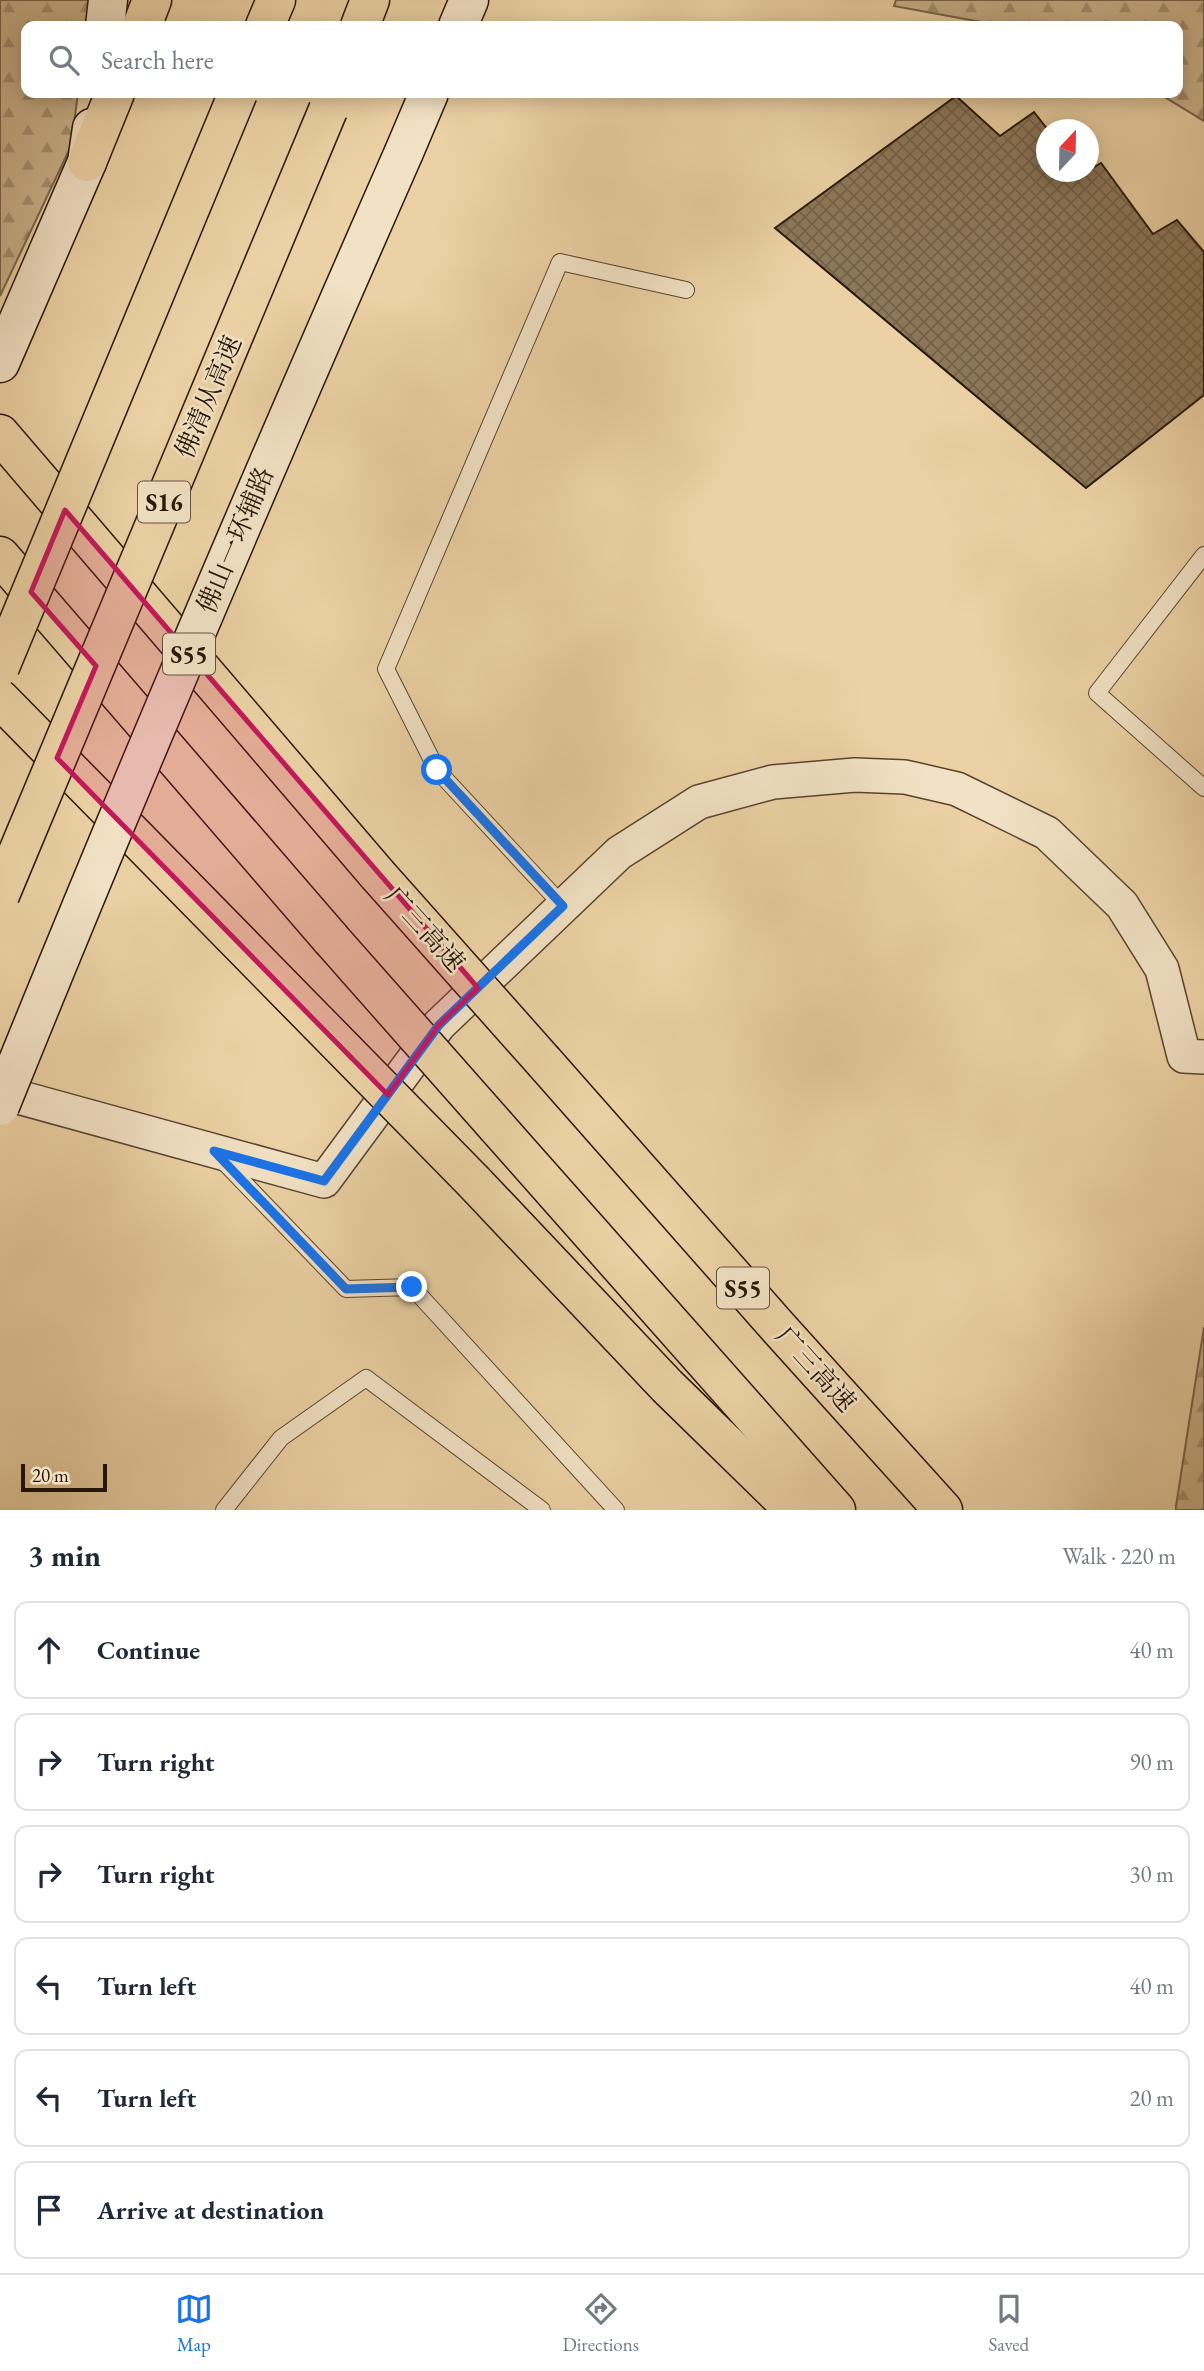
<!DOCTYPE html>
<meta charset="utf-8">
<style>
:root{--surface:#fff;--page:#f2f2f3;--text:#1f2937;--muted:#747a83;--line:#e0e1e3;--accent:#1a73e8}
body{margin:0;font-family:"EB Garamond","Noto Serif SC",serif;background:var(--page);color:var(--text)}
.compass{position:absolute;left:1036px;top:119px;width:63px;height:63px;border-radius:50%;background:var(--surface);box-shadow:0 4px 18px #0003;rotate:22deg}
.scale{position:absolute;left:21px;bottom:18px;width:86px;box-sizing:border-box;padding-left:7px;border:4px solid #281607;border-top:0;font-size:19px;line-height:24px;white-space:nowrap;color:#281607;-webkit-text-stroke:5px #f2e1c4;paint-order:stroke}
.stop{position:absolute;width:21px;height:21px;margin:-16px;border:5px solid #1a73e8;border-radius:50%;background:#fff}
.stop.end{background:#1a73e8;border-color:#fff;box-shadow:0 2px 7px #0008}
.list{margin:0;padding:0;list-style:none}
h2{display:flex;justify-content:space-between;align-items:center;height:91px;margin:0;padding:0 28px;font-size:30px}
h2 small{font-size:23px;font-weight:400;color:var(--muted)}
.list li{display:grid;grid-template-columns:46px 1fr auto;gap:21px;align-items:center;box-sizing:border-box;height:98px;margin:0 14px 14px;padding:0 14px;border:2px solid var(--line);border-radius:14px}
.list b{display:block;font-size:26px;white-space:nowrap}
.list em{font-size:23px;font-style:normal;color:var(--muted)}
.icon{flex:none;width:38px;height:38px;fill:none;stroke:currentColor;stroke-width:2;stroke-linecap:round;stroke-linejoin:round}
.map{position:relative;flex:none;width:1204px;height:1510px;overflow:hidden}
.search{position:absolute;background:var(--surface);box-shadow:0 4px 18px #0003;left:21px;right:21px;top:21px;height:77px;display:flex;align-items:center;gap:18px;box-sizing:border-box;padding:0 24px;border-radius:14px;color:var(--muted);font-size:26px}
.sheet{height:763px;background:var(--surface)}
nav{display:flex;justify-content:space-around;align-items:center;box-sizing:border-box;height:98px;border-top:2px solid var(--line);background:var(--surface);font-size:19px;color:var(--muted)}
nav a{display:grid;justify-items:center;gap:4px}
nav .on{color:var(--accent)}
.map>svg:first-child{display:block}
.forest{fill:url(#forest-firs);stroke:#796448;stroke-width:2}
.building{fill:url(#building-cross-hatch);stroke:#281607;stroke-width:2}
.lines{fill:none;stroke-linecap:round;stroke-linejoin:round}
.service-casing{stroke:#59452e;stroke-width:18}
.minor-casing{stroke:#59452e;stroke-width:36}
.secondary-casing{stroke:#281607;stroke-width:41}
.motorway-casing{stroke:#281607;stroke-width:41}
.service{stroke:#f2e1c4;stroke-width:16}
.minor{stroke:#f2e1c4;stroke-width:33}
.secondary{stroke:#f2e1c4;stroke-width:38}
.motorway{stroke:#ebd1a5;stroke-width:38}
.secondary-bridge-casing{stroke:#281607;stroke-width:41;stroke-linecap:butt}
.motorway-bridge-casing{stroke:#281607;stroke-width:41;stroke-linecap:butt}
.secondary-bridge{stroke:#f2e1c4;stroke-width:38}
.motorway-bridge{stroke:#ebd1a5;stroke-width:38}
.route{stroke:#1a73e8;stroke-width:9}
.marked{fill:#c2185b;fill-opacity:0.2;stroke:#c2185b;stroke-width:5;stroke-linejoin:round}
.labels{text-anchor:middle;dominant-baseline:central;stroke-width:5;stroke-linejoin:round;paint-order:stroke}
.shield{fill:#f2e1c4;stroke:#655340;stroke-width:2}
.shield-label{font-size:24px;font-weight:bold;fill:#281607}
.street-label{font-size:26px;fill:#281607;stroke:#f2e1c4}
</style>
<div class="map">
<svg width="1204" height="1510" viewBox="0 0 1204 1510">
<defs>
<pattern id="forest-firs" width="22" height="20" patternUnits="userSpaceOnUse" patternTransform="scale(1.75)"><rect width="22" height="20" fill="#cab18a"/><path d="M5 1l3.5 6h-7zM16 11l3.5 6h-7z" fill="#a48f6f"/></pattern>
<pattern id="building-cross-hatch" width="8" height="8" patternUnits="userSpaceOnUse" patternTransform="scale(1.75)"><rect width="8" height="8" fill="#8d7759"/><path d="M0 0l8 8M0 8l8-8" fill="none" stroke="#736148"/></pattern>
</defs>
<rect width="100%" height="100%" fill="#ebd1a5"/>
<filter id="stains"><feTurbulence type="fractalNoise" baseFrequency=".00286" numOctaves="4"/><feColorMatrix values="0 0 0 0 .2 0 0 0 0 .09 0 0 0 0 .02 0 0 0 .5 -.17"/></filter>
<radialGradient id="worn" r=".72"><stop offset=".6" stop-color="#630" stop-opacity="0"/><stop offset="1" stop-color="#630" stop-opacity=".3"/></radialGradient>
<g class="forest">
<path d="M0 0H89L86 26H26V93H78L71 146 0 296Z"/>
<path d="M896 0H1204V121L1158 93H1178V26H1003L894 6Z"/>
<path d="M1204 1327V1510H1176V1506Z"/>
</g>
<path class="building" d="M956 96 1000 136 1034 112 1048 130 1046 172H1081L1083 174 1101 163 1153 234 1177 220 1204 252V395L1086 488 775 228Z"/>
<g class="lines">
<defs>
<g id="service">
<path d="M1204 555 1097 693 1204 788"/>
<path d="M563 906 437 770 386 669 560 262 686 290"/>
<path d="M223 1161 346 1289 412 1287 616 1510"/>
<path d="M224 1510 281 1438 366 1378 542 1510"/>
</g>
<path id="minor" d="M0 1092 324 1181 439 1025 619 853 699 802 773 782 855 775 905 777 957 789 1047 833 1122 905 1162 969 1184 1056 1204 1057"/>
<g id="secondary">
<path d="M105 26 108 0"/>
<path d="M458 26 469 0"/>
<path d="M404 152 429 93"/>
<path d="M0 363 87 162 92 128"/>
</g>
<g id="motorway">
<path d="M142 26 152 0"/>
<path d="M265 26 276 0"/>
<path d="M360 26 370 0"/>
<path d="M87 162 115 93"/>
<path d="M0 434 377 874"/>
<path d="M0 556 331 939"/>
<path d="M0 699 318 1023"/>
<path d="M545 1063 777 1326 943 1510"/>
<path d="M497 1127 836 1510"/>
<path d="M474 1182 667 1386 794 1510"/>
</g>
</defs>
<use href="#service" class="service-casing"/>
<use href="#minor" class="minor-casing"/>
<use href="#secondary" class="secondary-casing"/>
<use href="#motorway" class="motorway-casing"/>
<use href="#service" class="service"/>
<use href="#minor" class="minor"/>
<use href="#secondary" class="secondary"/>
<use href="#motorway" class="motorway"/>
<defs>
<path id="secondary-bridge" d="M0 1106C129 786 265 468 404 152"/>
<g id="motorway-bridge">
<path d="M0 667 238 93"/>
<path d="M377 874 545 1063"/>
<path d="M0 895 328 110"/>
<path d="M331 939 497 1127"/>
<path d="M318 1023 474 1182"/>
</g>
</defs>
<use href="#secondary-bridge" class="secondary-bridge-casing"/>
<use href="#motorway-bridge" class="motorway-bridge-casing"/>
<use href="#secondary-bridge" class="secondary-bridge"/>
<use href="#motorway-bridge" class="motorway-bridge"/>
</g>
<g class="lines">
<path class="route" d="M412 1287 346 1289 214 1151 324 1181 439 1025 563 906 437 770"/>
</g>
<path class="marked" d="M65 510 478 988 439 1025 388 1095 57 758 96 666 31 592Z"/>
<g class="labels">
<g class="shield">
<rect x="138" y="481.5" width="52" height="41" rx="5"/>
<rect x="163" y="633.5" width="52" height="41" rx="5"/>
<rect x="717" y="1267.5" width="52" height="41" rx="5"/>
</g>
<g class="shield-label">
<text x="164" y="502">S16</text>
<text x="189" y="654">S55</text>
<text x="743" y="1288">S55</text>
</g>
<g class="street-label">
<text transform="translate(208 397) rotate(-67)">佛清从高速</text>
<text transform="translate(235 540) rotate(-67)">佛山一环辅路</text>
<text transform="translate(425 929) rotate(48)">广三高速</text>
<text transform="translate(816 1369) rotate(48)">广三高速</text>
</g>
</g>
<rect width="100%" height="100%" filter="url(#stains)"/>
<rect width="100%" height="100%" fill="url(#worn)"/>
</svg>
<svg class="compass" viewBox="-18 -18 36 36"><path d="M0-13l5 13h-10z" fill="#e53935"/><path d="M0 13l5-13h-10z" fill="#747a83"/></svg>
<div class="scale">20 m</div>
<div class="stop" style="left:437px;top:770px"></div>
<div class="stop end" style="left:412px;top:1287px"></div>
<div class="search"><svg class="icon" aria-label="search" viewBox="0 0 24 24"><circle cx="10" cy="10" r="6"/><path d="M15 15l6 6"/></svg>Search here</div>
</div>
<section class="sheet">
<h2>3 min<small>Walk · 220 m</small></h2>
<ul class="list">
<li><svg class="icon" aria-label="ahead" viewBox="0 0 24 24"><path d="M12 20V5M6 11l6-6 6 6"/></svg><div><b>Continue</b></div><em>40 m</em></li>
<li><svg class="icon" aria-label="right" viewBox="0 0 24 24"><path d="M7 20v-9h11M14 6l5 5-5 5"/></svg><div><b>Turn right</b></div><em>90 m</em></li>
<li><svg class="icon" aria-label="right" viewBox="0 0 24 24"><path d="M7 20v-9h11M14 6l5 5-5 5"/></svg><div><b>Turn right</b></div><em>30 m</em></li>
<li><svg class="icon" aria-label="left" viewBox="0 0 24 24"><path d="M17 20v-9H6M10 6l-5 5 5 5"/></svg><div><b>Turn left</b></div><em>40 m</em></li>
<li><svg class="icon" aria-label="left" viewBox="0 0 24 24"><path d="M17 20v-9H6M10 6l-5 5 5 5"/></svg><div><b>Turn left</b></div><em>20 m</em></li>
<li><svg class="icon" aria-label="arrive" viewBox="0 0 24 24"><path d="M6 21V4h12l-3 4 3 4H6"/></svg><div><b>Arrive at destination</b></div></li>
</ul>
</section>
<nav>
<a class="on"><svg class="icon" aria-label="map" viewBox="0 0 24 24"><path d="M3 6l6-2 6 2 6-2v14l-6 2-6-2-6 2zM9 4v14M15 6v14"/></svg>Map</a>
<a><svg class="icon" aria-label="directions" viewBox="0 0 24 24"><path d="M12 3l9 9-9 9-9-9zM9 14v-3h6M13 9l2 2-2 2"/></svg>Directions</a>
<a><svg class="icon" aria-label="saved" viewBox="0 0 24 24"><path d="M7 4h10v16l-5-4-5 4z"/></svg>Saved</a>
</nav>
